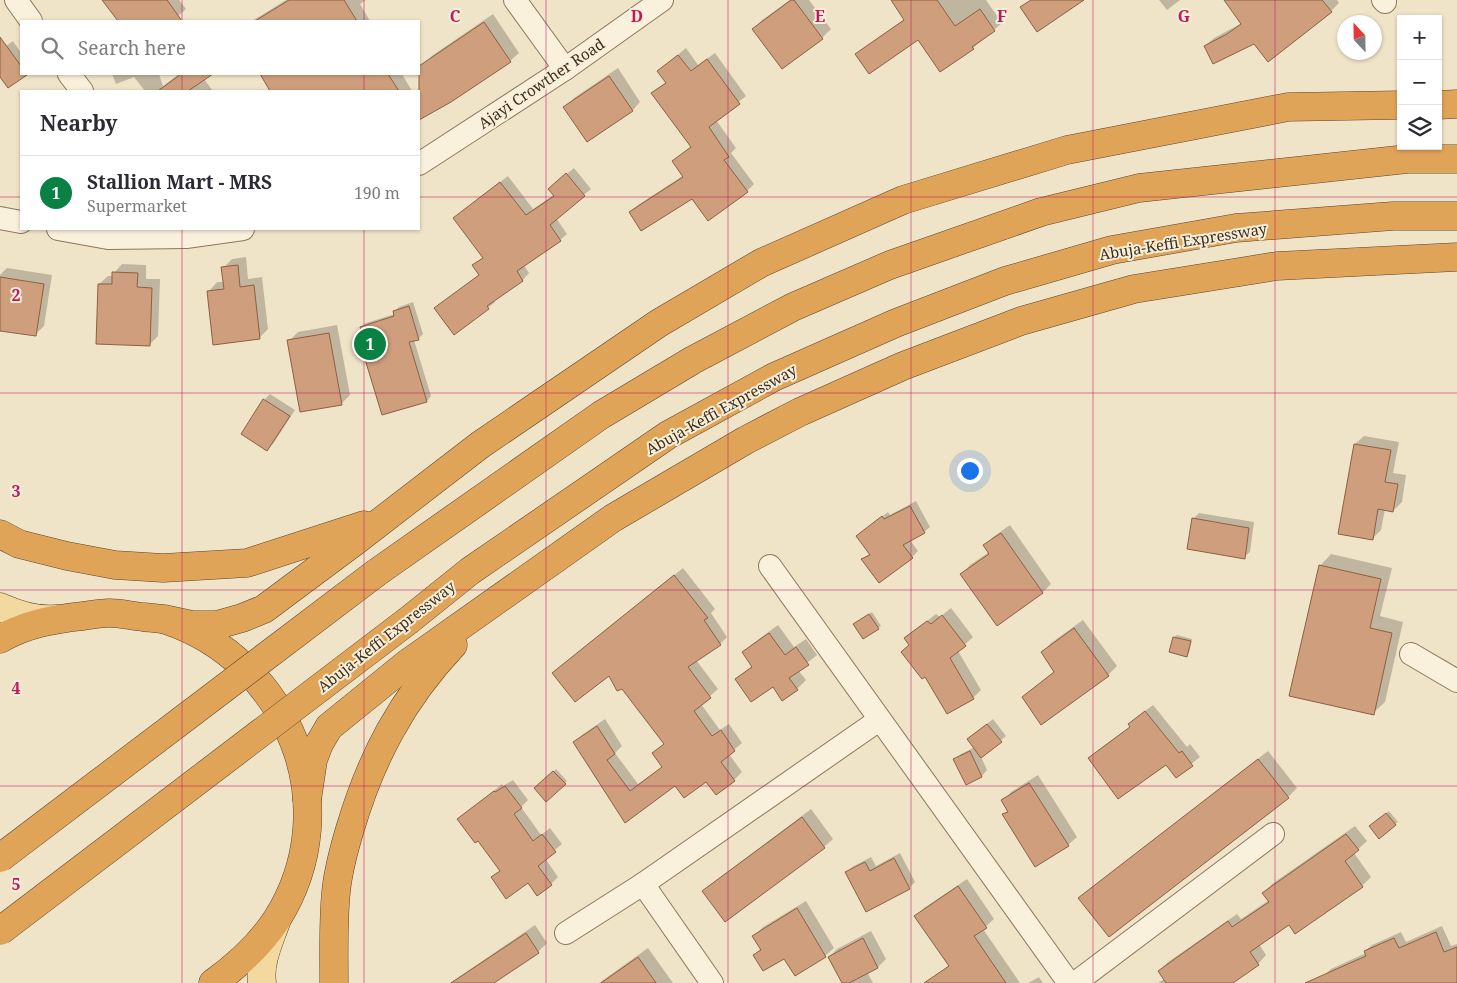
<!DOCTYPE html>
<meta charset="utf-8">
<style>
:root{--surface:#fff;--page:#f2f2f3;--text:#2b2b33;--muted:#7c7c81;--line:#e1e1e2;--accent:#0b8043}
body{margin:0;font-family:"Noto Serif",serif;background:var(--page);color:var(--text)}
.controls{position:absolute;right:15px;top:15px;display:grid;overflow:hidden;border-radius:0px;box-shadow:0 1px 4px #0004}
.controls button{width:45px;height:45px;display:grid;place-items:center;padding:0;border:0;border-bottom:1px solid var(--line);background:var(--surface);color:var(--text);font:25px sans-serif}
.compass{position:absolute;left:1337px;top:15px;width:45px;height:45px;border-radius:50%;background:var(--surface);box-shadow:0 1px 4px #0004;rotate:338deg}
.you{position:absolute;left:969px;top:470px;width:18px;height:18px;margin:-12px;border:4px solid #fff;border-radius:50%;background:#1a73e8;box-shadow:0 0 0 8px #1a73e833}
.badge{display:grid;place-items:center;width:32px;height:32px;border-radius:50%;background:var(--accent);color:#fff;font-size:16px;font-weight:700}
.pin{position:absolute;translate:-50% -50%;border:2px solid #fff;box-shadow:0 1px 5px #0006}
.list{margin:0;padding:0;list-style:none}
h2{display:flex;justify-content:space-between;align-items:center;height:65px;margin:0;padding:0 20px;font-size:21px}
h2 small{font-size:16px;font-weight:400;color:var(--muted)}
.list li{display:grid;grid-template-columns:32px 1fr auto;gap:15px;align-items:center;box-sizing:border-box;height:75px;padding:0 20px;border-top:1px solid var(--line)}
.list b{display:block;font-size:19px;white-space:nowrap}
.list p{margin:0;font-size:16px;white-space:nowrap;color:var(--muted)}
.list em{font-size:16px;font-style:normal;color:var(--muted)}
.icon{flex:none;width:28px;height:28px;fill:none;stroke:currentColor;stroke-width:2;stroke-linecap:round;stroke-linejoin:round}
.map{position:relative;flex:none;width:1457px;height:983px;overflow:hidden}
.search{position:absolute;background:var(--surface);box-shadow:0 1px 4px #0004;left:20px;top:20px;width:400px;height:55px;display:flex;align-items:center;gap:12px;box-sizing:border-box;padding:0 18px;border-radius:0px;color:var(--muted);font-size:19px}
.panel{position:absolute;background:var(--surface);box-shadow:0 1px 4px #0004;left:20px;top:90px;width:400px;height:140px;border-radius:0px}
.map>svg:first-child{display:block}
.shadow{fill:#0003}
.building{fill:#cf9f7d;stroke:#8d5f41}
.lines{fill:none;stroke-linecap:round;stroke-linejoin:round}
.minor-casing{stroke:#8d765c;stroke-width:24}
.major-casing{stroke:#5b4430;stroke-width:29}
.highway-casing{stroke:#5b4430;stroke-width:29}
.minor{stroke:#faf1dc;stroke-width:22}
.major{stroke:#f3d9a0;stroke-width:28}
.highway{stroke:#e0a458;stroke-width:28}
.highway-bridge-casing{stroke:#5b4430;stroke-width:29;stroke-linecap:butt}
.highway-bridge{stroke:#e0a458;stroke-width:28}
.grid{fill:none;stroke:#c2185b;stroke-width:1;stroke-opacity:0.55}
.labels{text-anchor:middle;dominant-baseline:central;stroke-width:4;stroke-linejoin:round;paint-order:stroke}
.street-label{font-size:15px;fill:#3d2e20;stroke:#f7eed8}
.grid-label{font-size:16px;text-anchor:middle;font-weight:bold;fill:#c2185b;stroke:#f7eed8;stroke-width:4;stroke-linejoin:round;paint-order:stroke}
</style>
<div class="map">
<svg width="1457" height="983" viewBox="0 0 1457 983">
<rect width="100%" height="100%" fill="#f0e4c8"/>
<g class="shadow">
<path d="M104 0H179L186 9 172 21H119Z"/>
<path d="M286 0H366L360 4 370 21H252Z"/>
<path d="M790 0H809L831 29 822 38 754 29 762 20Z"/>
<path d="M893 0H986L1002 23 973 48 918 38 857 55 865 47 905 19Z"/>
<path d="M1159 0H1180L1167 10Z"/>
<path d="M1225 0H1337L1339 3 1331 11 1255 42 1205 46 1214 38 1242 23Z"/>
<path d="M493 14 519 53 510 61 424 63 433 55Z"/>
<path d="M13 41 21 53V74H26L9 86 0 75V50Z"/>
<path d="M686 48 698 65 715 53 746 96 716 120 736 148 731 153 754 184 747 191 692 197 630 212 638 205 684 175 673 161 692 146 653 93 666 82 658 71Z"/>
<path d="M618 68 640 102 632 111 565 107 574 98Z"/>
<path d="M112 74H159L163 86 179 74H211L204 79 213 91H145L134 77 116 84Z"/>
<path d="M261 74H308L318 91H272Z"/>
<path d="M332 74H402L412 91H343Z"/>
<path d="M574 168 591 189 556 218 567 234 560 240 524 265 529 273 523 280 494 300 495 302 488 308H436L480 274 474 266 484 256 454 218 508 176 533 209 555 194 557 182Z"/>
<path d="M246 257 248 279 262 277 268 329 259 338 209 291 217 282H224L223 268 232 259Z"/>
<path d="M122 264 146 265V279H160L158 336 150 344 99 284 108 276H114V273Z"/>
<path d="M7 268 52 275 44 326 35 335 0 329V275Z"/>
<path d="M413 302 423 334 418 339 414 340 431 396 427 401 366 356 369 353 362 327 366 323 395 314 394 312 399 307Z"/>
<path d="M337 325 350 395 341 404 289 341 298 332Z"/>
<path d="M270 394 295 410 273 444 267 449 243 433 264 400Z"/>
<path d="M1364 436 1399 442 1393 473 1406 475 1402 502 1393 511 1385 509 1381 530 1372 539 1355 444Z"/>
<path d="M916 501 930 527 924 532 910 540 918 551 912 557 863 559 870 553 857 536 888 512 890 515Z"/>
<path d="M1199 513 1254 522 1250 552 1244 557 1193 519Z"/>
<path d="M1010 525 1051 584 1043 592 997 624 962 574 970 565 989 552 985 545 993 537Z"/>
<path d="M1331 554 1392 568 1380 616 1403 622 1385 702 1373 713 1320 566Z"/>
<path d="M683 568 715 609 711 613 727 637 720 644 696 660 718 689 701 704 720 730 729 724 742 743 729 754 742 772 734 780H706L676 784 625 821 574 742 582 735 605 719 622 746 615 753 638 784 663 766 653 753 665 743 622 687 609 674 554 673Z"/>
<path d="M951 608 973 637 958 651 981 690 973 698 910 644 905 638 936 614 940 617Z"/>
<path d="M872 612 881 626 878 628 857 622Z"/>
<path d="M1083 620 1117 666 1108 675 1023 697 1055 671 1043 652 1051 643Z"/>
<path d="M778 625 794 647 806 639 817 655 798 670 806 680 797 689 736 679 753 665 744 652 752 644Z"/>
<path d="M1177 635 1192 639 1189 653 1186 656 1174 637Z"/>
<path d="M1153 705 1187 747 1190 744 1200 757 1176 776 1166 763 1097 751 1131 726 1130 724 1137 717Z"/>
<path d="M993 719 1006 736 981 757 987 770 982 776 967 783 955 760 961 754 975 747 974 734Z"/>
<path d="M1268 751 1297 788 1288 797 1110 935 1089 890Z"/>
<path d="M556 769 567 781 547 800 536 789Z"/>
<path d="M1038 775 1077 837 1068 845 1003 815 1008 810 1003 801 1011 792Z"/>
<path d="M513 780 528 800 521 807 541 835 550 828 562 844 545 858 558 877 551 884 493 878 500 870 478 839 459 819 502 784 503 786Z"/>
<path d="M811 809 833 839 824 847 704 891 713 883Z"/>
<path d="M1389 811 1398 822 1395 824H1373Z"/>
<path d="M1355 826 1367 841 1354 853 1371 877 1362 886 1295 933 1289 923 1259 944 1266 955 1258 964 1231 983H1158L1164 979 1159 971 1168 962 1237 914 1241 919 1269 900 1264 893 1272 884Z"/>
<path d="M900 853 915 882 909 888 867 910 847 873 852 867 871 857 876 866Z"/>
<path d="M967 879 994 919 983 929 1020 983H943L938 975 949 965 916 916 924 908Z"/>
<path d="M806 901 834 948 825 956 754 955 761 948 754 936 763 927Z"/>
<path d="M535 925 547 943 538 952 491 983H450Z"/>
<path d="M1442 926 1451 946 1457 944V981L1452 983H1316L1331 969 1366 953 1365 951 1372 945 1401 932 1406 942Z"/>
<path d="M871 931 886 959 878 967 867 972 873 983H843L829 957 837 949Z"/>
<path d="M648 948 673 983H599Z"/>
<path d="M1039 977 1043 983H1028Z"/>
</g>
<g class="building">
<path d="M102 0H167L182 21H118Z"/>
<path d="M289 0H344L357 21H255Z"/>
<path d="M791 0H794L823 39 782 69 752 29Z"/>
<path d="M891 0H937L955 26 980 9 995 31 972 47 974 49 940 72 918 40 869 74 855 54 904 20Z"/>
<path d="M1031 0H1084L1037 32 1020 7Z"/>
<path d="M1224 0H1322L1332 12 1268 62 1254 44 1213 64 1204 46 1227 34 1241 24Z"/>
<path d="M484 22 511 62 451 102 419 120V66Z"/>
<path d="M0 37 21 66V74L27 75 8 88 0 77Z"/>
<path d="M678 55 691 71 707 59 740 104 709 127 729 157 724 160 748 192 708 221 692 199 641 231 629 212 683 177 672 161 691 147 651 93 666 83 657 71Z"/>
<path d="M181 74H213L188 91H158Z"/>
<path d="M260 74H388L399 91H270Z"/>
<path d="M609 76 633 111 587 142 563 107Z"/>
<path d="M566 173 585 196 550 225 561 241 517 271 523 281 487 306 489 309 454 335 434 308 479 275 472 265 483 258 453 218 500 182 526 215 554 196 548 189Z"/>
<path d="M238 265 240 287 254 285 260 339 213 345 207 291 224 289 221 267Z"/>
<path d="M112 272 138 273 137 287 152 288 150 346 96 344 98 284H112Z"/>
<path d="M0 277 44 284 36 336 0 331Z"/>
<path d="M409 306 419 340 409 342 427 402 382 415 364 356 369 355 360 327 394 316 393 311Z"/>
<path d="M329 333 342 405 300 412 287 340Z"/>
<path d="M263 399 290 416 267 451 241 434Z"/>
<path d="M1354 444 1391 450 1385 482 1398 484 1393 512 1378 509 1373 540 1338 534Z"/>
<path d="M910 506 925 533 903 545 913 558 879 583 861 559 870 555 856 536 882 516 884 519Z"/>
<path d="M1192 518 1249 528 1245 559 1187 549Z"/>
<path d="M1001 533 1043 593 997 626 960 574 989 554 983 545Z"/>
<path d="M1319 565 1381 579 1370 628 1392 633 1374 715 1289 696Z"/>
<path d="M674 575 708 618 704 620 721 645 688 667 711 698 694 711 712 736 721 730 735 751 721 762 735 781 716 795 706 782 684 798 675 786 625 823 573 742 597 726 615 754 607 760 630 791 662 767 652 753 664 744 622 689 617 691 609 676 575 702 552 673Z"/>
<path d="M869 614 879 629 863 639 853 624Z"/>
<path d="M942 615 966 646 950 658 974 699 947 714 925 677 922 679 901 652 909 645 904 638 927 621 931 624Z"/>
<path d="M1074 628 1109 676 1041 725 1022 697 1054 672 1041 652Z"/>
<path d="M769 633 785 655 796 647 809 665 789 678 798 690 782 701 773 687 751 702 735 679 752 667 742 652Z"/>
<path d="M1173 637 1191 641 1187 657 1169 652Z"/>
<path d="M1145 711 1179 753 1182 751 1193 766 1176 778 1166 765 1118 799 1088 758 1130 727 1128 724Z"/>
<path d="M987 724 1002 742 981 758 967 739Z"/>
<path d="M970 751 982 777 966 785 953 759Z"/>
<path d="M1258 759 1289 798 1109 937 1078 898Z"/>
<path d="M553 771 566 784 546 802 534 788Z"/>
<path d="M1029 783 1069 846 1035 867 1002 814 1008 812 1001 800Z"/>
<path d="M505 786 522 808 514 814 533 841 542 834 556 852 538 866 552 885 537 896 528 883 506 899 491 877 500 871 478 841 475 843 457 819 494 791 495 792Z"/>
<path d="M1386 813 1396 825 1379 839 1369 826Z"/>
<path d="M802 817 825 848 725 922 702 891Z"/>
<path d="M1346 834 1359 850 1345 861 1363 887 1295 934 1289 925 1250 952 1259 965 1233 983H1166L1158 971 1228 921 1232 927 1269 902 1262 893Z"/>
<path d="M894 858 910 889 866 912 845 872 865 862 870 871Z"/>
<path d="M958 886 987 928 974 936 1006 983H924L949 966 914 916Z"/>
<path d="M797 908 826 957 795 976 784 959 763 971 753 955 761 950 752 936Z"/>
<path d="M1436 932 1444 952 1457 947V983H1305L1366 956 1364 951 1394 938 1399 948Z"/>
<path d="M526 933 539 953 494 983H451Z"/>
<path d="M863 938 878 968 849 983H842L828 957Z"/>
<path d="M638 957 656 983H601Z"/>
</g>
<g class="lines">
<defs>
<g id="minor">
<path d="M16 0 31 21"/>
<path d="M515 0 565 69"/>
<path d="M1383 0 1385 2"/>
<path d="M69 74 82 91"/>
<path d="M419 164 565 69 662 0"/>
<path d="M0 218 21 222"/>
<path d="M58 229 108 238 186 237 243 229"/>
<path d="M770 566 1069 983"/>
<path d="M1411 654 1457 681"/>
<path d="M643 884 712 983"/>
<path d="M566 933 643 884 879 720"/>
<path d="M1075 983 1273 834"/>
</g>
<g id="major">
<path d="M0 607C18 615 36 621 56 619"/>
<path d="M262 983C259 962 269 942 276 922"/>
</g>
<g id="highway">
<path d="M1438 105 1457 104"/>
<path d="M0 534 19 544 67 556 115 565 163 568 247 563 364 525"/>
<path d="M376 573 601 415 693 360 793 307 890 265 1041 212 1139 188 1407 159H1457"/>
<path d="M164 619 192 625H217L242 618 264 609 354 542 480 445 659 323 761 263 903 200 1067 150 1288 107 1401 105"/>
<path d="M409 620 470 571 668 435 774 377 896 323 1005 281 1112 250 1236 228 1393 216H1457"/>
<path d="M0 639C26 624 53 619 83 616 92 615 101 613 109 613 121 613 132 616 143 617 151 618 159 618 166 620 289 661 348 806 277 919 260 945 238 965 213 983"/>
<path d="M307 800 313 760 319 744 329 727 408 663 613 518 746 440 800 412 903 366 1021 321 1134 289 1277 266 1457 257"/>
<path d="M334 983C334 953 333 922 336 892 338 871 344 849 350 829 371 758 402 699 453 645"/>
</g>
</defs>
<use href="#minor" class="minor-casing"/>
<use href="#major" class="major-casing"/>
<use href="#highway" class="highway-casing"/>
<use href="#minor" class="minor"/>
<use href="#major" class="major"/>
<use href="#highway" class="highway"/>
<defs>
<g id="highway-bridge">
<path d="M0 858 376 573"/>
<path d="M0 931 409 620"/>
</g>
</defs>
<use href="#highway-bridge" class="highway-bridge-casing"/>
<use href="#highway-bridge" class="highway-bridge"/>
</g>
<path class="grid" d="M182 0V21M364 0V21M546 0V983M728 0V983M911 0V983M1093 0V983M1275 0V983M182 74V91M364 74V91M0 197H21M419 197H1457M182 229V983M364 229V983M0 393H1457M0 590H1457M0 786H1457"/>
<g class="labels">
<g class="street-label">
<text transform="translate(541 83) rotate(-34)">Ajayi Crowther Road</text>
<text transform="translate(1183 241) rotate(-9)">Abuja-Keffi Expressway</text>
<text transform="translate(721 409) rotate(-29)">Abuja-Keffi Expressway</text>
<text transform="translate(386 636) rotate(-38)">Abuja-Keffi Expressway</text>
</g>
</g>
<g class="grid-label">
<text x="455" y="22">C</text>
<text x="637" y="22">D</text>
<text x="820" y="22">E</text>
<text x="1002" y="22">F</text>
<text x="1184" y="22">G</text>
<text x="16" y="301">2</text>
<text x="16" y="497">3</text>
<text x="16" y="694">4</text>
<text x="16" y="890">5</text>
</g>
</svg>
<div class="controls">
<button>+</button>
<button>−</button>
<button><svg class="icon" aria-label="layers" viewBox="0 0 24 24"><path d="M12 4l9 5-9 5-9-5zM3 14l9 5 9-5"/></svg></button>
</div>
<svg class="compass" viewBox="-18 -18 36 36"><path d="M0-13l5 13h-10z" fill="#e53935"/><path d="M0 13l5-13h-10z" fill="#7c7c81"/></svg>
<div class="you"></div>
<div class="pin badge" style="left:370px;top:344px">1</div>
<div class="search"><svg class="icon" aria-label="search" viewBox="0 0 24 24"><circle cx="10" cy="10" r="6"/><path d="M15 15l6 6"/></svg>Search here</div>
<section class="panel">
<h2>Nearby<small></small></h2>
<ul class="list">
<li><span class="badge">1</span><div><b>Stallion Mart - MRS</b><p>Supermarket</p></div><em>190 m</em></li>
</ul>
</section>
</div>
